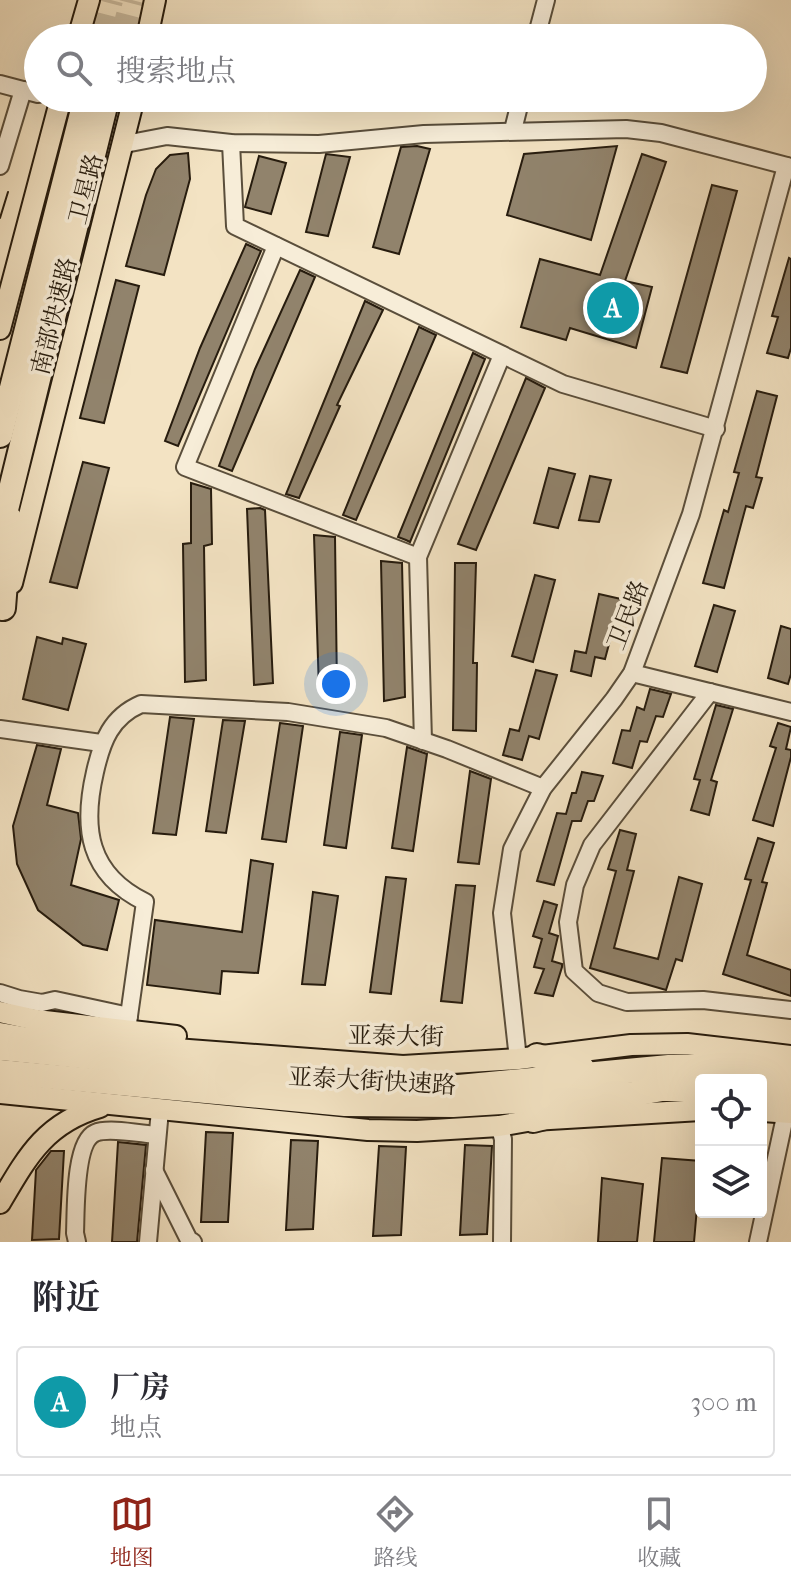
<!DOCTYPE html>
<html lang="zh">
<meta charset="utf-8">
<style>
:root{--surface:#fff;--page:#f2f2f3;--text:#2b2b33;--muted:#7c7c81;--line:#e1e1e2;--accent:#8f2418}
body{margin:0;font-family:"IM FELL French Canon","Noto Serif SC",serif;background:var(--page);color:var(--text)}
.controls{position:absolute;right:24px;bottom:24px;display:grid;overflow:hidden;border-radius:8px;box-shadow:0 8px 32px #0002}
.controls button{width:72px;height:72px;display:grid;place-items:center;padding:0;border:0;border-bottom:2px solid var(--line);background:var(--surface);color:var(--text);font:40px sans-serif}
.you{position:absolute;left:336px;top:684px;width:28px;height:28px;margin:-20px;border:6px solid #fff;border-radius:50%;background:#1a73e8;box-shadow:0 0 0 12px #1a73e833}
.badge{display:grid;place-items:center;width:52px;height:52px;border-radius:50%;background:var(--accent);color:#fff;font-size:26px;font-weight:700}
.pin{position:absolute;translate:-50% -50%;border:4px solid #fff;box-shadow:0 2px 8px #0006}
.list{margin:0;padding:0;list-style:none}
h2{display:flex;justify-content:space-between;align-items:center;height:104px;margin:0;padding:0 32px;font-size:34px}
h2 small{font-size:26px;font-weight:400;color:var(--muted)}
.list li{display:grid;grid-template-columns:52px 1fr auto;gap:24px;align-items:center;box-sizing:border-box;height:112px;margin:0 16px 16px;padding:0 16px;border:2px solid var(--line);border-radius:8px}
.list b{display:block;font-size:30px;white-space:nowrap}
.list p{margin:0;font-size:26px;white-space:nowrap;color:var(--muted)}
.list em{font-size:26px;font-style:normal;color:var(--muted)}
.icon{flex:none;width:44px;height:44px;fill:none;stroke:currentColor;stroke-width:2;stroke-linecap:round;stroke-linejoin:round}
.map{position:relative;flex:none;width:791px;height:1242px;overflow:hidden}
.search{position:absolute;background:var(--surface);box-shadow:0 8px 32px #0002;left:24px;right:24px;top:24px;height:88px;display:flex;align-items:center;gap:20px;box-sizing:border-box;padding:0 28px;border-radius:44px;color:var(--muted);font-size:30px}
.sheet{height:232px;background:var(--surface)}
nav{display:flex;justify-content:space-around;align-items:center;box-sizing:border-box;height:112px;border-top:2px solid var(--line);background:var(--surface);font-size:22px;color:var(--muted)}
nav a{display:grid;justify-items:center;gap:4px}
nav .on{color:var(--accent)}
.map>svg:first-child{display:block}
.building{fill:#91836c;stroke:#271c0e;stroke-width:2}
.lines{fill:none;stroke-linecap:round;stroke-linejoin:round}
.highway-tunnel{stroke:#cabb9f;stroke-width:24;stroke-dasharray:24 12;stroke-linecap:butt}
.minor-casing{stroke:#5a4e3b;stroke-width:20}
.major-casing{stroke:#271c0e;stroke-width:24}
.highway-casing{stroke:#271c0e;stroke-width:28}
.minor{stroke:#f7edd8;stroke-width:16}
.major{stroke:#f3e3c3;stroke-width:20}
.highway{stroke:#f3e3c3;stroke-width:24}
.tram{stroke:#271c0e;stroke-width:2}
.labels{text-anchor:middle;dominant-baseline:central;stroke-width:7;stroke-linejoin:round;paint-order:stroke}
.street-label{font-size:24px;fill:#271c0e;stroke:#f7edd8}
</style>
<div class="map">
<svg width="791" height="1242" viewBox="0 0 791 1242">
<rect width="100%" height="100%" fill="#f3e3c3"/>
<filter id="stains"><feTurbulence type="fractalNoise" baseFrequency=".0025" numOctaves="4"/><feColorMatrix values="0 0 0 0 .2 0 0 0 0 .09 0 0 0 0 .02 0 0 0 .5 -.17"/></filter>
<radialGradient id="worn" r=".72"><stop offset=".6" stop-color="#630" stop-opacity="0"/><stop offset="1" stop-color="#630" stop-opacity=".3"/></radialGradient>
<g class="building">
<path d="M417 146 430 149 399 254 373 247 401 147Z"/>
<path d="M617 146 591 240 507 215 524 154Z"/>
<path d="M188 153 190 179 164 275 126 266 146 195 156 169 170 155Z"/>
<path d="M326 154 350 157 328 236 306 232Z"/>
<path d="M642 154 666 162 625 281 652 287 636 348 570 328 566 340 521 327 540 259 600 275Z"/>
<path d="M259 156 286 163 271 214 245 207Z"/>
<path d="M712 185 737 191 687 373 661 367Z"/>
<path d="M246 244 261 251 178 446 165 441 200 348Z"/>
<path d="M789 258 791 259V348L788 358 767 353 778 317 772 316Z"/>
<path d="M300 270 315 277 232 471 219 466 255 369Z"/>
<path d="M116 280 139 286 104 423 80 418Z"/>
<path d="M365 301 383 310 337 405 340 406 299 498 286 494Z"/>
<path d="M419 327 436 335 356 520 343 515Z"/>
<path d="M473 353 485 359 410 542 406 540 398 537Z"/>
<path d="M526 378 545 388 476 550 458 544Z"/>
<path d="M757 391 777 396 756 477 762 478 753 508 746 506 724 588 703 583 724 510 728 512 739 473 734 472Z"/>
<path d="M83 462 109 468 77 588 50 582Z"/>
<path d="M549 468 575 474 558 528 534 523Z"/>
<path d="M590 476 611 480 599 522 579 520Z"/>
<path d="M191 483 211 489 212 544 204 546 206 680 185 682 183 544 191 543Z"/>
<path d="M260 508 265 510 273 683 254 685 247 509Z"/>
<path d="M314 535 335 537 337 689 319 691Z"/>
<path d="M381 561 402 563 405 697 384 701Z"/>
<path d="M455 563H476L473 663H477L476 731 453 730Z"/>
<path d="M535 575 555 580 533 662 512 656Z"/>
<path d="M599 594 621 599 605 659 595 657 591 676 571 671 575 651 586 653Z"/>
<path d="M714 605 735 611 717 672 695 666Z"/>
<path d="M781 626 791 629V674L788 684 768 678Z"/>
<path d="M37 637 62 644 63 638 86 644 68 710 23 699Z"/>
<path d="M536 670 557 675 539 739 529 736 522 760 503 755 510 729 519 731Z"/>
<path d="M650 689 671 694 663 717 656 716 647 742 640 741 632 768 613 763 622 730 630 731 637 707 644 710Z"/>
<path d="M716 705 733 709 711 780 717 782 709 815 691 810 700 780 694 779Z"/>
<path d="M170 717 194 719 176 835 153 833Z"/>
<path d="M223 720 245 721 226 833 206 831Z"/>
<path d="M280 723 303 726 286 842 262 839Z"/>
<path d="M778 723 791 727 786 749 791 750V757L773 826 753 820 776 748 770 746Z"/>
<path d="M340 732 362 735 346 848 324 845Z"/>
<path d="M37 745 61 749 47 805 78 813 81 839 71 885 119 900 107 950 83 945 38 910 17 864 13 826Z"/>
<path d="M407 747 427 754 413 851 392 848Z"/>
<path d="M470 771 491 779 479 864 458 862Z"/>
<path d="M582 772 603 776 594 801H588L581 821H572L554 885 537 881 557 813 566 814 572 793H576Z"/>
<path d="M620 830 636 834 627 870 634 871 614 948 658 959 679 877 702 884 682 961 676 959 666 990 590 968 616 871 608 869Z"/>
<path d="M758 838 774 843 762 882 767 883 747 955 791 970V996L723 974 751 880 745 879Z"/>
<path d="M251 860 273 864 258 973 222 971 220 994 147 985 155 920 242 932Z"/>
<path d="M386 877 406 879 391 994 370 992Z"/>
<path d="M456 885 475 886 462 1003 441 1001Z"/>
<path d="M313 892 338 896 325 985 302 984Z"/>
<path d="M544 901 557 905 549 933 558 936 552 961 562 964V967L553 996 535 993 544 969 534 967 542 939 533 936Z"/>
<path d="M206 1132 233 1133 228 1222H201Z"/>
<path d="M291 1140 318 1141 313 1229 286 1230Z"/>
<path d="M118 1142 146 1145 137 1242H112Z"/>
<path d="M465 1145 492 1146 487 1234 460 1235Z"/>
<path d="M379 1146 406 1147 401 1235 373 1236Z"/>
<path d="M51 1151H64L59 1239 32 1240 36 1170Z"/>
<path d="M662 1158 701 1161 694 1242H654Z"/>
<path d="M602 1178 643 1184 637 1242H598Z"/>
</g>
<g class="lines">
<g class="highway-tunnel">
<path d="M101 38 111 0"/>
<path d="M122 38 132 0"/>
</g>
<defs>
<g id="minor">
<path d="M536 38 546 0"/>
<path d="M0 84 38 94"/>
<path d="M513 130 521 98"/>
<path d="M231 143 235 226 563 384 716 429"/>
<path d="M125 144 167 136 231 143 319 144 424 134 626 129 661 133 791 167"/>
<path d="M0 166 23 90"/>
<path d="M276 246 185 467 418 557"/>
<path d="M632 673 791 712"/>
<path d="M710 692 592 845 575 885 568 922 574 971 598 993 627 1002 703 1000 791 1010"/>
<path d="M0 729 101 743"/>
<path d="M423 741 418 557 502 355"/>
<path d="M0 993 19 999 42 1003 55 1000 129 1016"/>
<path d="M127 1030 145 902C88 874 82 828 95 772 102 741 111 717 141 704L288 712 386 728 447 749 543 788"/>
<path d="M518 1059 502 913 512 849 543 788 614 699 632 673 691 514 786 166"/>
<path d="M499 1126 503 1139 502 1242"/>
<path d="M154 1170 189 1240 193 1242"/>
<path d="M77 1242 75 1233C76 1212 74 1142 95 1133 108 1127 142 1134 157 1135"/>
<path d="M148 1242 160 1110"/>
<path d="M758 1242 786 1112"/>
</g>
<g id="major">
<path d="M78 38 89 0"/>
<path d="M147 38 155 0"/>
<path d="M0 329 61 98"/>
<path d="M12 583 134 98"/>
<path d="M0 1012 36 1020 176 1036"/>
<path d="M0 1033 29 1038 403 1066 518 1059 631 1045 687 1044 791 1056"/>
<path d="M0 1093 368 1130 417 1131 499 1126 533 1120 701 1110"/>
<path d="M761 1111 791 1113"/>
<path d="M0 1203C27 1157 45 1123 100 1107"/>
</g>
<g id="highway">
<path d="M0 435 86 98"/>
<path d="M0 534 107 98"/>
<path d="M3 608 10 519"/>
<path d="M0 1048 350 1083 448 1088 669 1067 713 1066 791 1077"/>
<path d="M537 1056 582 1068"/>
<path d="M0 1072 345 1104 453 1105 634 1094 662 1089H701"/>
<path d="M761 1092 791 1097"/>
<path d="M533 1120 581 1108"/>
</g>
</defs>
<use href="#minor" class="minor-casing"/>
<use href="#major" class="major-casing"/>
<use href="#highway" class="highway-casing"/>
<use href="#minor" class="minor"/>
<use href="#major" class="major"/>
<use href="#highway" class="highway"/>
<path class="tram" d="M0 218 8 192"/>
</g>
<g class="labels">
<g class="street-label">
<text transform="translate(86 189) rotate(-76)">卫星路</text>
<text transform="translate(54 316) rotate(-76)">南部快速路</text>
<text transform="translate(628 615) rotate(-69)">卫民路</text>
<text transform="translate(396 1036) rotate(1)">亚泰大街</text>
<text transform="translate(372 1081) rotate(3)">亚泰大街快速路</text>
</g>
</g>
<rect width="100%" height="100%" filter="url(#stains)"/>
<rect width="100%" height="100%" fill="url(#worn)"/>
</svg>
<div class="controls">
<button><svg class="icon" aria-label="locate" viewBox="0 0 24 24"><circle cx="12" cy="12" r="6"/><path d="M12 2v4M12 18v4M2 12h4M18 12h4"/></svg></button>
<button><svg class="icon" aria-label="layers" viewBox="0 0 24 24"><path d="M12 4l9 5-9 5-9-5zM3 14l9 5 9-5"/></svg></button>
</div>
<div class="you"></div>
<div class="pin badge" style="left:613px;top:308px;background:#0f9aa8">A</div>
<div class="search"><svg class="icon" aria-label="search" viewBox="0 0 24 24"><circle cx="10" cy="10" r="6"/><path d="M15 15l6 6"/></svg>搜索地点</div>
</div>
<section class="sheet">
<h2>附近<small></small></h2>
<ul class="list">
<li><span class="badge" style="background:#0f9aa8">A</span><div><b>厂房</b><p>地点</p></div><em>300 m</em></li>
</ul>
</section>
<nav>
<a class="on"><svg class="icon" aria-label="map" viewBox="0 0 24 24"><path d="M3 6l6-2 6 2 6-2v14l-6 2-6-2-6 2zM9 4v14M15 6v14"/></svg>地图</a>
<a><svg class="icon" aria-label="directions" viewBox="0 0 24 24"><path d="M12 3l9 9-9 9-9-9zM9 14v-3h6M13 9l2 2-2 2"/></svg>路线</a>
<a><svg class="icon" aria-label="saved" viewBox="0 0 24 24"><path d="M7 4h10v16l-5-4-5 4z"/></svg>收藏</a>
</nav>
